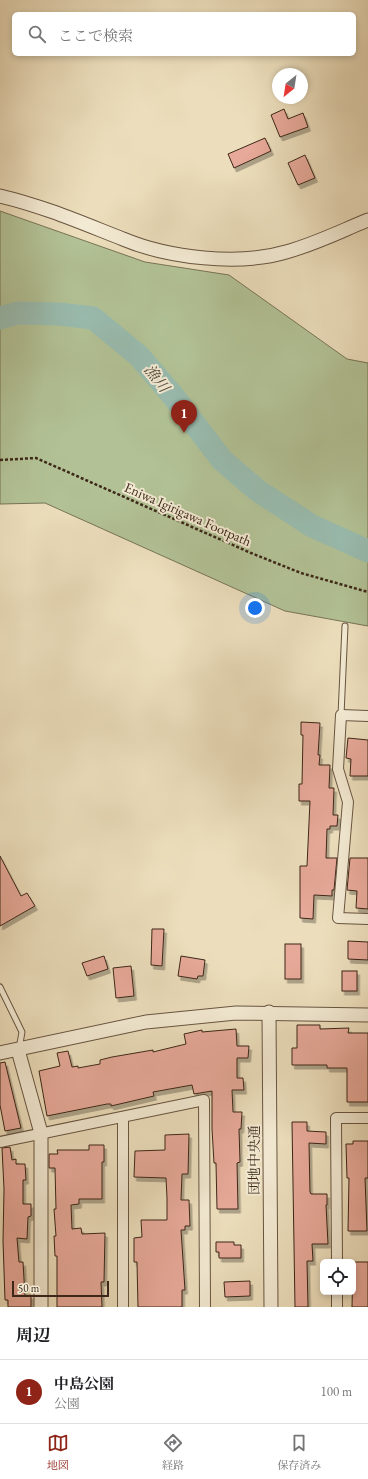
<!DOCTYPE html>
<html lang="ja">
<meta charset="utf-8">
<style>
:root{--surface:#fff;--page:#f2f2f2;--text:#202124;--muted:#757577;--line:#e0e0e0;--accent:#8f2418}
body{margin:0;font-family:"EB Garamond","Noto Serif JP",serif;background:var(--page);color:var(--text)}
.controls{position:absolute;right:12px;bottom:12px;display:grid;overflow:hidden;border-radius:6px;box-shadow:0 2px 6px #0003}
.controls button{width:36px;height:36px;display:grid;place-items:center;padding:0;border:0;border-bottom:1px solid var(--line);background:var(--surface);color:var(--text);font:20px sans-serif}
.compass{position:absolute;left:272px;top:68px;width:36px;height:36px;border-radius:50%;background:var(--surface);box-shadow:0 2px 6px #0003;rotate:210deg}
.scale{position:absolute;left:12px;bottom:10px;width:97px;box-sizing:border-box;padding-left:4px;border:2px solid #3c2718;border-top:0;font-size:11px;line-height:14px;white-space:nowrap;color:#3c2718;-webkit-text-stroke:3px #f3ead3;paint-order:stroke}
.you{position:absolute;left:255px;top:608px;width:14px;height:14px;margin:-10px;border:3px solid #fff;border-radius:50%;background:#1a73e8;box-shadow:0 0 0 6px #1a73e833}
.badge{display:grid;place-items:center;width:26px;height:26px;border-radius:50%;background:var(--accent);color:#fff;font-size:13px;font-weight:700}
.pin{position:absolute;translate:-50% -33px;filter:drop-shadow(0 1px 2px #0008)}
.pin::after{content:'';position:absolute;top:21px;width:14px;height:12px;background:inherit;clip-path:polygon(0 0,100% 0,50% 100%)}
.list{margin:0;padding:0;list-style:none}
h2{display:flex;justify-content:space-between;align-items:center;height:52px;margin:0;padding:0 16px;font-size:17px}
h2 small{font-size:13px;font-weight:400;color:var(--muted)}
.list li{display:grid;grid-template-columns:26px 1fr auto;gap:12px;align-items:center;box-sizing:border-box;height:64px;padding:0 16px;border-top:1px solid var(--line)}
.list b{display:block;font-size:15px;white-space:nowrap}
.list p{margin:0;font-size:13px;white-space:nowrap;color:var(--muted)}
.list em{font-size:13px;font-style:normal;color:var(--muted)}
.icon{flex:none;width:22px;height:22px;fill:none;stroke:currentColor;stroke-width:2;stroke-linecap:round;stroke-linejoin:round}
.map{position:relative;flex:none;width:368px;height:1307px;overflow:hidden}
.search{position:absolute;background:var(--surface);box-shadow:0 2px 6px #0003;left:12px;right:12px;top:12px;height:44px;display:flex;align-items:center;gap:10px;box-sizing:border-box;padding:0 14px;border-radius:6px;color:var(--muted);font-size:15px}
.sheet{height:116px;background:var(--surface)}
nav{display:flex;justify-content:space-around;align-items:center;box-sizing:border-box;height:56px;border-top:1px solid var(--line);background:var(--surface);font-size:11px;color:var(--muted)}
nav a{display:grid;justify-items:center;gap:2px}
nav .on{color:var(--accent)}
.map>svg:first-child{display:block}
.green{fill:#b2c296;stroke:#777457}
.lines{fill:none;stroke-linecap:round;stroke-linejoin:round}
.river{stroke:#99bcaf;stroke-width:23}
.building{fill:#e7a999;stroke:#3c2718;filter:url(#shadow)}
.service-casing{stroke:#685541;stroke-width:7}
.minor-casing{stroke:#685541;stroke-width:12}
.tertiary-casing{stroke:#685541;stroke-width:15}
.path{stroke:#3c2718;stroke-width:2.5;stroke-dasharray:3 2;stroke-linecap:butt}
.service{stroke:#f3ead3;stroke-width:5}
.minor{stroke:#f3ead3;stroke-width:10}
.tertiary{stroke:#f3ead3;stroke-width:13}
.labels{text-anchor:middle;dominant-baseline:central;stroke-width:4;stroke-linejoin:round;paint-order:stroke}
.street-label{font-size:14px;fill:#3c2718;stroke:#f3ead3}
.water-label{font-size:15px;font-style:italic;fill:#534c3e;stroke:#f3ead3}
</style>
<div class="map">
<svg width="368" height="1307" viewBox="0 0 368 1307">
<defs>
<filter id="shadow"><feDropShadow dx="2.5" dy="4" stdDeviation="0" flood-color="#0004"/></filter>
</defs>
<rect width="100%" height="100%" fill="#ecdebc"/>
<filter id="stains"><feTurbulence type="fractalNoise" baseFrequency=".005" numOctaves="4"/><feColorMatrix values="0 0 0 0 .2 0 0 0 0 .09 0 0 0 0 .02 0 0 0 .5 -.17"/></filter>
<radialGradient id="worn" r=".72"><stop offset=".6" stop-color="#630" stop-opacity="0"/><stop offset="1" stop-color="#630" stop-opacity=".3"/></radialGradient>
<path class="green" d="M0 211 145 262 229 275 347 359 368 363V626L285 611 45 503 0 504Z"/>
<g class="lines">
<path class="river" d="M0 318 18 313 59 314 93 318 139 356 174 397 222 460 257 490 312 526 368 551"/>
</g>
<g class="building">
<path d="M284 109 288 119 303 113 308 127 280 137 271 115Z"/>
<path d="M265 138 271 151 234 168 228 154Z"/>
<path d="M305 155 315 178 298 185 288 163Z"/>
<path d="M301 722 320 723 318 755H320L319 765H330L329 788H334L333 815H338L337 826H330V829H327L326 858H337L334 890H332V896L314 895 313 919 300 918V866H307L310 801H299V784H302L303 735H301Z"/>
<path d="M348 738 368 740V776H350L351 759 346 758Z"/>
<path d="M0 856 21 896 27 893 35 906 0 926Z"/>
<path d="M350 858H368V909L356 908 357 891 347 890Z"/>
<path d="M152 929H164L162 966 151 965Z"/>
<path d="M348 941 368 942V960L348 959Z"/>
<rect x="285" y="944" width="16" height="35"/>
<path d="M104 956 108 969 87 976 82 963Z"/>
<path d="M181 956 205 960 203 976H198L197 979 178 976Z"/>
<path d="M131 966 134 996 116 998 113 968Z"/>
<rect x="342" y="971" width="15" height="20"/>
<path d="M297 1025H320V1029L349 1028 348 1033H368V1102H347V1068H327V1065H292V1048H297Z"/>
<path d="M236 1029 237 1046H249L248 1058H237V1078H243L244 1090H232L233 1112H242L241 1129H239L240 1162 237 1163 238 1209H217L216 1163H214L212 1129V1091L194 1094 192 1085 153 1092 154 1096 111 1106V1104H107L47 1116 39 1071 60 1066 57 1053 68 1051 72 1067 78 1066V1068L100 1064V1060L112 1057 153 1050V1052L186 1044 184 1034 202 1030V1032Z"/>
<path d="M5 1062 21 1128 5 1131 0 1105V1063Z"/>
<path d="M292 1122H307V1131L326 1132V1144L309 1143 310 1192 311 1194H327V1205H326L328 1244H312L313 1261H307L308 1307H295Z"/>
<path d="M189 1134 188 1174H182L181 1200H189L190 1226H185V1230H181L185 1290H182V1307H138L137 1262H134V1238L142 1237 141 1220H167V1198L166 1178 134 1177 135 1151 165 1150V1135Z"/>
<path d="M353 1141H368V1178H365L367 1231H348L349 1178H347L346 1144H353Z"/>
<path d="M89 1145H104V1162H102V1199H79V1204L71 1205 72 1229 81 1228 82 1234 105 1233 104 1282H101L102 1307H57V1256H55L54 1236H56L54 1209H56L55 1168H49V1154H58L57 1150H89Z"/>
<path d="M10 1147 12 1160 16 1159V1164H25L26 1180H23V1204H31V1216L28 1217 27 1239 17 1238 19 1262H23L25 1296 31 1295V1307H8V1300H5L3 1241 4 1189 2 1148Z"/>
<path d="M216 1242H234V1245H241V1258H219V1252H216Z"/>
<path d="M353 1262H368V1307H352Z"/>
<path d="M250 1281V1296L225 1297 224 1282Z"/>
</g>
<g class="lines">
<defs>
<g id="service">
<path d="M341 715 345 626"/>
<path d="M0 987 22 1032 19 1049"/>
</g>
<g id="minor">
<path d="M368 716 341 715 338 769 348 802 338 918 368 919"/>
<path d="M123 1117V1307"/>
<path d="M0 1142 204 1100 205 1307"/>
<path d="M337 1262 336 1118H368"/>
<path d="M337 1292V1307"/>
</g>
<g id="tertiary">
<path d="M0 196C43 206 82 223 123 239 168 258 239 266 286 252 315 244 341 231 368 220"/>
<path d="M269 1012 271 1307"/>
<path d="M18 1050 41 1133V1307"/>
<path d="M0 1053 146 1022 236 1013 368 1015"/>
</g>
</defs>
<use href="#service" class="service-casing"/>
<use href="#minor" class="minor-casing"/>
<use href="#tertiary" class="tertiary-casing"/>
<path class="path" d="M0 460 36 458 251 553 301 573 368 592"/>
<use href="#service" class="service"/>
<use href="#minor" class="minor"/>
<use href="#tertiary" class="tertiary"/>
</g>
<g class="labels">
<g class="street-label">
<text transform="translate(188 514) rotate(24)">Eniwa Igirigawa Footpath</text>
<text transform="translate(254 1160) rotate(-90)">団地中央通</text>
</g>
<g class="water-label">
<text transform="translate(157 378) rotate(52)">漁川</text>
</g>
</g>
<rect width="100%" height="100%" filter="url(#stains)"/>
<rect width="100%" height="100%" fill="url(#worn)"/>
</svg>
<div class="controls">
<button><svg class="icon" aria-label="locate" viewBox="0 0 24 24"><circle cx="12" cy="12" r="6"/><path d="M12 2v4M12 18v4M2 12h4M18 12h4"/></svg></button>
</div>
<svg class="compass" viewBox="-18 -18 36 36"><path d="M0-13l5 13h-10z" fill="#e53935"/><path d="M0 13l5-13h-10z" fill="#757577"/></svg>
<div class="scale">50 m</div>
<div class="you"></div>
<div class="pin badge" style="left:184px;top:433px">1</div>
<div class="search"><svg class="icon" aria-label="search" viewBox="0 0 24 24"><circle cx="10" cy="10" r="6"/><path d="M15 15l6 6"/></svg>ここで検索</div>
</div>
<section class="sheet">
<h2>周辺<small></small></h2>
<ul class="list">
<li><span class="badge">1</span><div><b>中島公園</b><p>公園</p></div><em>100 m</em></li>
</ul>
</section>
<nav>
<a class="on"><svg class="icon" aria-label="map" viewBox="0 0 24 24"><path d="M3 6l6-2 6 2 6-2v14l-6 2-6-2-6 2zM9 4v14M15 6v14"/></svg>地図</a>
<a><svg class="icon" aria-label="directions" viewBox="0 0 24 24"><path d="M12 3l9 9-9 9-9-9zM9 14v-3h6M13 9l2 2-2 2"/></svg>経路</a>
<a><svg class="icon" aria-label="saved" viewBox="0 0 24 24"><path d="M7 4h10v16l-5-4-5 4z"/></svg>保存済み</a>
</nav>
